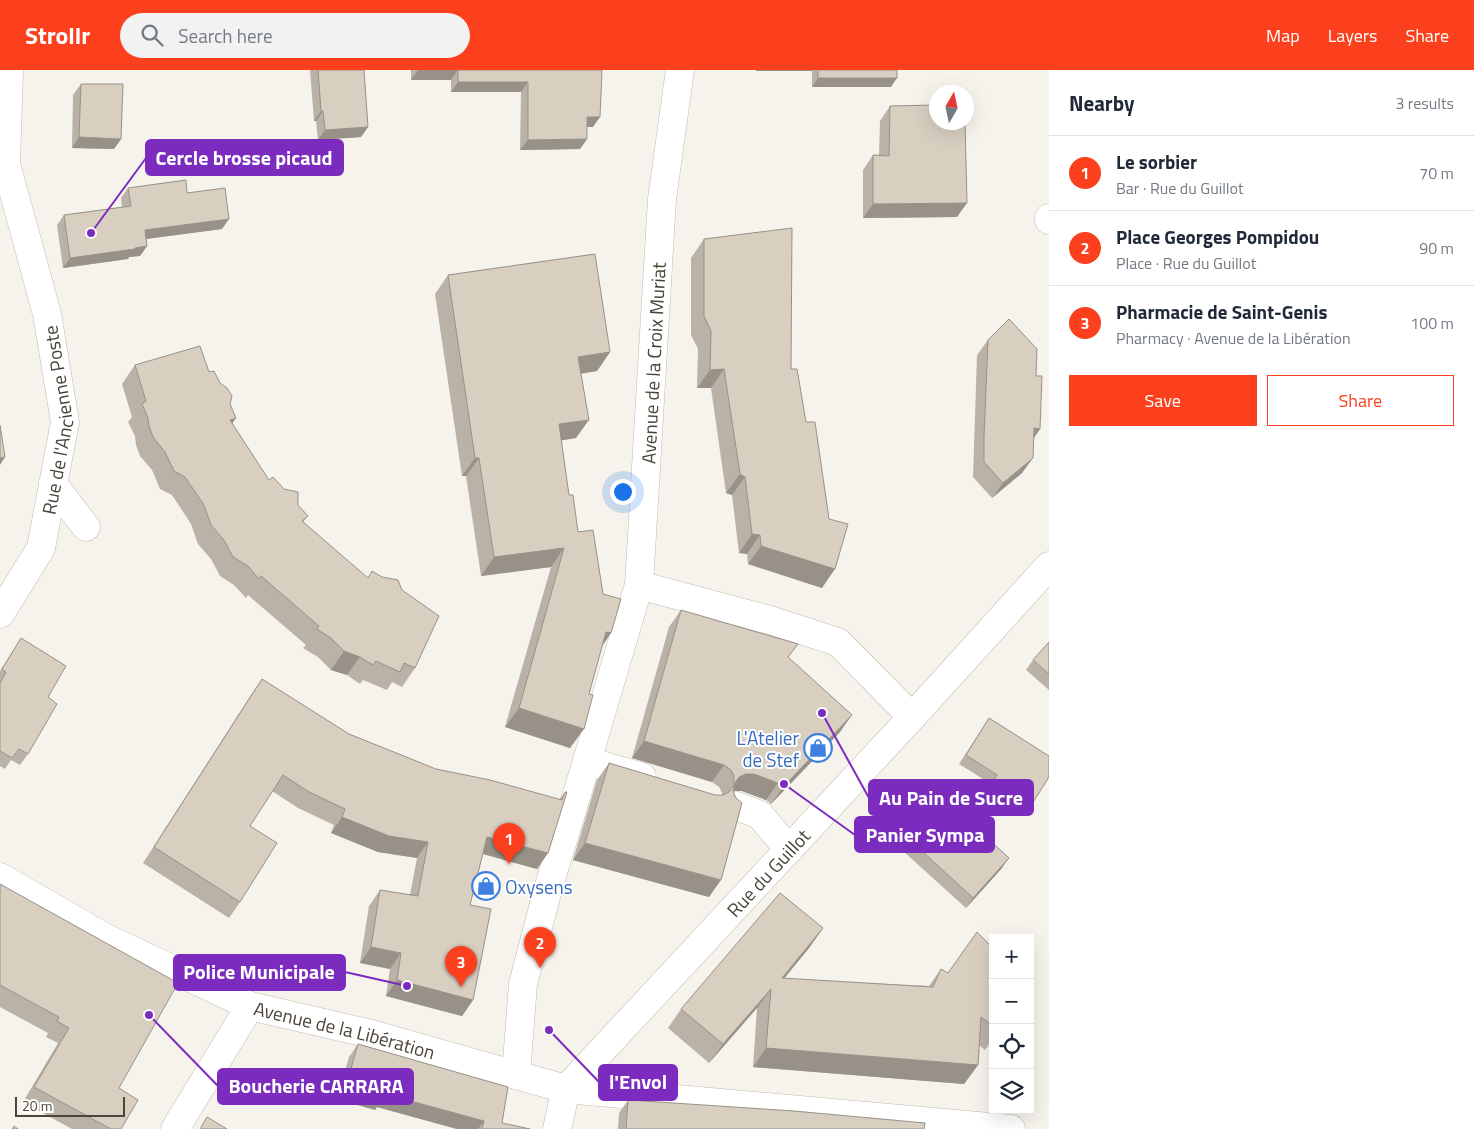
<!DOCTYPE html>
<meta charset="utf-8">
<style>
:root{--surface:#fff;--page:#f2f2f3;--text:#1f2937;--muted:#747a83;--line:#e0e1e3;--accent:#fc3f1d}
body{margin:0;font-family:"Titillium Web",sans-serif;background:var(--page);color:var(--text)}
.controls{position:absolute;right:15px;bottom:15px;display:grid;overflow:hidden;border-radius:0px;box-shadow:0 5px 20px #0002}
.controls button{width:45px;height:45px;display:grid;place-items:center;padding:0;border:0;border-bottom:1px solid var(--line);background:var(--surface);color:var(--text);font:25px sans-serif}
.compass{position:absolute;left:929px;top:15px;width:45px;height:45px;border-radius:50%;background:var(--surface);box-shadow:0 5px 20px #0002;rotate:9deg}
.scale{position:absolute;left:15px;bottom:12px;width:110px;box-sizing:border-box;padding-left:5px;border:2px solid #4b4439;border-top:0;font-size:14px;line-height:18px;white-space:nowrap;color:#4b4439;-webkit-text-stroke:4px #fff;paint-order:stroke}
.you{position:absolute;left:622px;top:421px;width:18px;height:18px;margin:-12px;border:4px solid #fff;border-radius:50%;background:#1a73e8;box-shadow:0 0 0 8px #1a73e833}
.badge{display:grid;place-items:center;width:32px;height:32px;border-radius:50%;background:var(--accent);color:#fff;font-size:16px;font-weight:700}
.pin{position:absolute;translate:-50% -41px;filter:drop-shadow(0 1px 2px #0008)}
.pin::after{content:'';position:absolute;top:26px;width:18px;height:15px;background:inherit;clip-path:polygon(0 0,100% 0,50% 100%)}
.list{margin:0;padding:0;list-style:none}
h2{display:flex;justify-content:space-between;align-items:center;height:65px;margin:0;padding:0 20px;font-size:21px}
h2 small{font-size:16px;font-weight:400;color:var(--muted)}
.list li{display:grid;grid-template-columns:32px 1fr auto;gap:15px;align-items:center;box-sizing:border-box;height:75px;padding:0 20px;border-top:1px solid var(--line)}
.list b{display:block;font-size:19px;white-space:nowrap}
.list p{margin:0;font-size:16px;white-space:nowrap;color:var(--muted)}
.list em{font-size:16px;font-style:normal;color:var(--muted)}
.actions{display:flex;gap:10px;padding:15px 20px}
.actions a{flex:1;padding:11px 0;border:1px solid var(--accent);border-radius:0px;text-align:center;font-size:18px;color:var(--accent)}
.actions .main{background:var(--accent);color:#fff}
.icon{flex:none;width:28px;height:28px;fill:none;stroke:currentColor;stroke-width:2;stroke-linecap:round;stroke-linejoin:round}
.map{position:relative;flex:none;width:1049px;height:1059px;overflow:hidden}
header{display:flex;align-items:center;gap:30px;box-sizing:border-box;height:70px;padding:0 25px;background:var(--accent);color:#fff}
header strong{font-size:24px}
nav{display:flex;gap:28px;margin-inline-start:auto;font-size:18px}
.search{width:350px;height:45px;background:var(--page);display:flex;align-items:center;gap:12px;box-sizing:border-box;padding:0 18px;border-radius:28px;color:var(--muted);font-size:19px}
main{display:flex}
aside{flex:1;background:var(--surface)}
.map>svg:first-child{display:block}
.lines{fill:none;stroke-linecap:round;stroke-linejoin:round}
.minor-casing{stroke:#c2bbae;stroke-width:29}
.minor{stroke:#fff;stroke-width:28}
.wall{fill:#bab2a6}
.shaded-wall{fill:#979187}
.building{fill:#d8cfc1;stroke:#979187}
.labels{text-anchor:middle;dominant-baseline:central;stroke-width:4;stroke-linejoin:round;paint-order:stroke}
.street-label{font-size:19px;fill:#4b4439;stroke:#fff}
.shop-label{font-size:19px;fill:#366cbe;stroke:#fff;text-anchor:end}
.leader{fill:none;stroke:#7b2cbf;stroke-width:2}
.callout-dot{fill:#7b2cbf;stroke:#fff;stroke-width:2}
.callout{fill:#7b2cbf;stroke:#7b2cbf;stroke-width:2}
.callout-label{font-size:20px;text-anchor:middle;font-weight:bold;fill:#fff}
</style>
<header>
<strong>Strollr</strong>
<div class="search"><svg class="icon" aria-label="search" viewBox="0 0 24 24"><circle cx="10" cy="10" r="6"/><path d="M15 15l6 6"/></svg>Search here</div>
<nav><a>Map</a><a>Layers</a><a>Share</a></nav>
</header>
<main>
<div class="map">
<svg width="1049" height="1059" viewBox="0 0 1049 1059">
<rect width="100%" height="100%" fill="#f6f3ec"/>
<g class="lines">
<defs>
<g id="minor">
<path d="M680 0 662 129 639 515 770 550 838 572 912 647"/>
<path d="M1049 148V150"/>
<path d="M53 414 86 457"/>
<path id="s1" d="M0 544 41 478 65 352 47 244 6 94 9 0"/>
<path d="M587 691 639 515"/>
<path d="M737 736 760 745 789 780"/>
<path id="s2" d="M0 807 104 867 250 936 371 964 566 1019 1011 1059"/>
<path d="M516 1005 523 914 548 819 587 691 642 707"/>
<path id="s3" d="M566 1019 912 647 1049 496"/>
<path d="M175 1059 250 936"/>
<path d="M557 1059 566 1019"/>
</g>
</defs>
<use href="#minor" class="minor-casing"/>
<use href="#minor" class="minor"/>
</g>
<g class="wall">
<path d="M310 0H364L368 57 361 67 318 70 316 51H314Z"/>
<path d="M411 0H602L593 57H587V69L580 79 520 80 521 22H451V10H411Z"/>
<path d="M756 0H897L891 17H812V1H756Z"/>
<path d="M81 14 121 69 114 79 72 78 73 25Z"/>
<path d="M890 36 957 147 863 148V100L873 85H879L880 51Z"/>
<path d="M128 118 187 123 222 159 146 169 147 176 140 186 129 187 128 189 63 198 57 155 64 145 122 137 121 128Z"/>
<path d="M704 169 791 299 822 518 748 494 747 484 739 483 732 425 726 423 711 318H697L698 279 691 265V188Z"/>
<path d="M448 205 610 282 597 301 581 304 576 368 561 370 569 425 578 462 603 524 611 563 602 576 570 678 505 657 551 497 481 506 466 406H462L435 224Z"/>
<path d="M988 270 1036 306 1040 359 1033 368 1022 403 992 428 973 407 977 285Z"/>
<path d="M135 295 209 302 230 334 232 354 269 410 298 435 308 446 303 452 415 598 402 617 392 612 387 620 363 610 360 614 347 605 331 600 318 587 303 578 306 575 248 525 246 528 234 515 220 506 211 489 198 474 191 454 172 425 160 419 152 400 140 386 136 375 135 366 128 352 132 347 122 314Z"/>
<path d="M681 540 788 588 840 662 771 734 766 730 742 721H734L709 827 573 790 597 710 609 693 715 725H722V723L719 717 712 712 632 688 669 557Z"/>
<path d="M21 568 48 627 28 684 20 695 11 690 5 699 0 696V601Z"/>
<path d="M1049 572V620L1026 600 1033 590Z"/>
<path d="M262 609 349 664 436 699 559 730 565 722 548 783 537 799 483 784 470 835 473 930 462 946 386 926 390 899 360 893 369 836 380 820 410 825 417 788 378 782 331 763 334 755 298 738 272 721 250 756 240 832 229 848 143 793 251 625Z"/>
<path d="M989 648 1032 734 1025 744 987 720 991 714 959 694Z"/>
<path d="M969 751 1002 798 966 838 903 781 911 771 964 758Z"/>
<path d="M0 814 119 1018 121 1059H72L23 1032 58 973 46 967 48 963 0 937Z"/>
<path d="M823 858 809 878 784 909 929 916 941 899 948 903 993 878V968L985 980 979 975 978 995 964 1014 753 997 757 938 709 993 668 958 681 939Z"/>
<path d="M358 974 502 1053 530 1059H457L377 1037 375 1040 337 1029 349 987Z"/>
<path d="M628 1030 924 1059H618L619 1043Z"/>
</g>
<g class="shaded-wall">
<path d="M418 0H458L451 10H411Z"/>
<rect x="756" y="0" width="56" height="1"/>
<path d="M818 8H897L891 17H812Z"/>
<path d="M458 12H528L521 22H451Z"/>
<path d="M321 41H323L316 51H314Z"/>
<path d="M587 47H600L593 57H580Z"/>
<path d="M368 57 361 67 318 70 325 60Z"/>
<path d="M79 67 121 69 114 79 72 78Z"/>
<path d="M587 69 580 79 520 80 528 70Z"/>
<path d="M967 133 957 147 863 148 873 134Z"/>
<path d="M229 149 222 159 138 170 145 160Z"/>
<path d="M147 176 140 186 129 187 128 189 63 198 70 188Z"/>
<path d="M610 282 597 301 564 306 578 287Z"/>
<path d="M724 299 711 318H697L710 300Z"/>
<path d="M236 348 223 367 230 350Z"/>
<path d="M589 350 576 368 546 373 559 354Z"/>
<path d="M1034 358 1040 359 1030 374Z"/>
<path d="M5 387 0 395V388Z"/>
<path d="M475 388H479L466 406H462Z"/>
<path d="M1033 388 1022 403 992 428 1003 413Z"/>
<path d="M740 404 745 407 732 425 726 423Z"/>
<path d="M752 464 760 465 747 484 739 483Z"/>
<path d="M761 476 835 499 822 518 748 494Z"/>
<path d="M564 478 551 497 481 506 494 487Z"/>
<path d="M606 562 611 563 598 582Z"/>
<path d="M344 581 360 587 347 605 331 600Z"/>
<path d="M519 638 584 659 570 678 505 657Z"/>
<path d="M852 645 840 662 771 734 783 717Z"/>
<path d="M644 671 724 695 712 712 632 688Z"/>
<path d="M746 704H754L778 713 766 730 742 721H734L728 724 739 707Z"/>
<path d="M342 747 428 772 417 788 378 782 331 763Z"/>
<path d="M487 767 548 783 537 799 476 782Z"/>
<path d="M585 773 721 810 709 827 573 790Z"/>
<path d="M1009 788 1002 798 966 838 973 828Z"/>
<path d="M823 858 809 878 770 925 782 908Z"/>
<path d="M371 877 401 883 390 899 360 893Z"/>
<path d="M397 910 473 930 462 946 386 926Z"/>
<path d="M771 919 757 938 709 993 723 974Z"/>
<path d="M766 978 978 995 964 1014 753 997Z"/>
<path d="M346 1016 385 1024 484 1051 478 1059H457L377 1037 375 1040 337 1029Z"/>
</g>
<g class="building">
<path d="M318 0H364L368 57 325 60 323 41H321Z"/>
<path d="M458 0H602L600 47H587V69L528 70V12H458Z"/>
<rect x="818" y="0" width="79" height="8"/>
<path d="M81 14H123L121 69 79 67Z"/>
<path d="M936 35V52H965L967 133 873 134V85L889 86 890 36Z"/>
<path d="M186 110 187 123 225 118 229 149 145 160 147 176 135 178V179L70 188 64 145 131 136 128 118Z"/>
<path d="M792 158 791 299H797L806 352H815L829 449 848 454 835 499 761 476 760 465 752 464 745 407 740 404 724 299 710 300 711 261 704 246V169Z"/>
<path d="M595 184 610 282 578 287 589 350 559 354 569 425H573L578 462 593 460 603 524 621 529 611 563 606 562 589 624 593 625 584 659 519 638 564 478 494 487 479 388H475L448 205Z"/>
<path d="M1009 249 1037 279 1036 306H1042L1041 333 1040 359 1034 358 1033 388 1003 413 984 392V367L988 270Z"/>
<path d="M200 276 209 302 214 301 220 313 227 318 232 326 230 334 236 348 230 350 269 410 273 407 284 419 298 422V435L308 446 302 451 368 508 372 501 382 507 398 510 402 520 439 546 415 598 404 593 400 602 376 591 373 595 360 587 344 581 331 568 317 559 319 556 261 506 259 509 248 496 233 487 224 470 211 455 204 435 185 407 174 401 165 382 153 367 149 356 148 348 142 334 146 331 135 295Z"/>
<path d="M0 355 5 387 0 388Z"/>
<path d="M681 540 798 574 788 587 852 645 783 717 778 713 754 704H746L739 707 735 713 733 721 736 728 742 733 721 810 585 773 609 693 715 725H723L729 722 734 715V706L731 700 724 695 644 671Z"/>
<path d="M21 568 66 596 48 627 57 634 28 684 19 679 12 688 0 681V613L6 602 2 599Z"/>
<path d="M1049 572V604L1033 590Z"/>
<path d="M262 609 349 664 436 699 490 710 562 730 565 722H567L548 783 487 767 470 835 491 839 473 930 397 910 401 883 371 877 380 820 418 826 428 772 389 766 342 747 345 739 309 722 283 705 250 756 277 773 240 832 154 777Z"/>
<path d="M989 648 1049 686V707L1032 734 994 710 997 705 966 685Z"/>
<path d="M941 737 964 758 969 751 1009 788 973 828 911 771Z"/>
<path d="M0 814 178 913 119 1018 138 1030 121 1059H111L34 1017 69 958 57 951 59 947 0 915Z"/>
<path d="M780 823 823 858 782 908 933 917 941 899 948 903 977 862 993 878V956L981 947 978 995 766 978 771 919 723 974 681 939Z"/>
<path d="M358 974 508 1017 502 1053 530 1059H482L484 1051 385 1024 384 1027 346 1016Z"/>
<path d="M628 1030 794 1041 925 1053 924 1059H626Z"/>
<path d="M207 1047 227 1059H200Z"/>
<path d="M14 1056 18 1059H12Z"/>
</g>
<defs>
<symbol id="shop-ring" viewBox="-11 -11 22 22"><circle r="9.5" fill="#fff" stroke="#3f7fe0" stroke-width="1.5"/><path d="M-5-2.5h2.3a2.7 3.5 0 0 1 5.4 0H5L5.5 6h-11ZM-1.5-2.5h3a1.5 2.3 0 0 0-3 0Z" fill="#3f7fe0"/></symbol>
</defs>
<g fill-rule="evenodd">
<use href="#shop-ring" x="802" y="662" width="32" height="32"/>
<use href="#shop-ring" x="470" y="800" width="32" height="32"/>
</g>
<g class="labels">
<g class="street-label">
<text transform="translate(653 293) rotate(-87)">Avenue de la Croix Muriat</text>
<text stroke="none"><textPath href="#s1" startOffset="208">Rue de l'Ancienne Poste</textPath></text>
<text stroke="none"><textPath href="#s3" startOffset="296">Rue du Guillot</textPath></text>
<text stroke="none"><textPath href="#s2" startOffset="379">Avenue de la Libération</textPath></text>
</g>
<g class="shop-label">
<text x="799" y="667">L'Atelier<tspan x="799" dy="22">de Stef</tspan></text>
<text x="505" y="816" text-anchor="start">Oxysens</text>
</g>
</g>
<path class="leader" d="M91 163L146 88M822 643L869 728M784 714L855 765M407 916L345 902M549 960L599 1012M149 945L218 1016"/>
<g class="callout-dot">
<circle cx="91" cy="163" r="5"/>
<circle cx="822" cy="643" r="5"/>
<circle cx="784" cy="714" r="5"/>
<circle cx="407" cy="916" r="5"/>
<circle cx="549" cy="960" r="5"/>
<circle cx="149" cy="945" r="5"/>
</g>
<g class="callout">
<rect x="146" y="70" width="197" height="35" rx="5"/>
<rect x="869" y="710" width="164" height="35" rx="5"/>
<rect x="855" y="747" width="139" height="35" rx="5"/>
<rect x="174" y="885" width="171" height="35" rx="5"/>
<rect x="599" y="995" width="78" height="35" rx="5"/>
<rect x="218" y="999" width="195" height="35" rx="5"/>
</g>
<g class="callout-label">
<text x="244" y="95">Cercle brosse picaud</text>
<text x="951" y="735">Au Pain de Sucre</text>
<text x="925" y="772">Panier Sympa</text>
<text x="259" y="909">Police Municipale</text>
<text x="638" y="1019">l'Envol</text>
<text x="316" y="1023">Boucherie CARRARA</text>
</g>
</svg>
<div class="controls">
<button>+</button>
<button>−</button>
<button><svg class="icon" aria-label="locate" viewBox="0 0 24 24"><circle cx="12" cy="12" r="6"/><path d="M12 2v4M12 18v4M2 12h4M18 12h4"/></svg></button>
<button><svg class="icon" aria-label="layers" viewBox="0 0 24 24"><path d="M12 4l9 5-9 5-9-5zM3 14l9 5 9-5"/></svg></button>
</div>
<svg class="compass" viewBox="-18 -18 36 36"><path d="M0-13l5 13h-10z" fill="#e53935"/><path d="M0 13l5-13h-10z" fill="#747a83"/></svg>
<div class="scale">20 m</div>
<div class="you"></div>
<div class="pin badge" style="left:509px;top:794px">1</div>
<div class="pin badge" style="left:540px;top:898px">2</div>
<div class="pin badge" style="left:461px;top:917px">3</div>
</div>
<aside>
<h2>Nearby<small>3 results</small></h2>
<ul class="list">
<li><span class="badge">1</span><div><b>Le sorbier</b><p>Bar · Rue du Guillot</p></div><em>70 m</em></li>
<li><span class="badge">2</span><div><b>Place Georges Pompidou</b><p>Place · Rue du Guillot</p></div><em>90 m</em></li>
<li><span class="badge">3</span><div><b>Pharmacie de Saint-Genis</b><p>Pharmacy · Avenue de la Libération</p></div><em>100 m</em></li>
</ul>
<div class="actions"><a class="main">Save</a><a>Share</a></div>
</aside>
</main>
